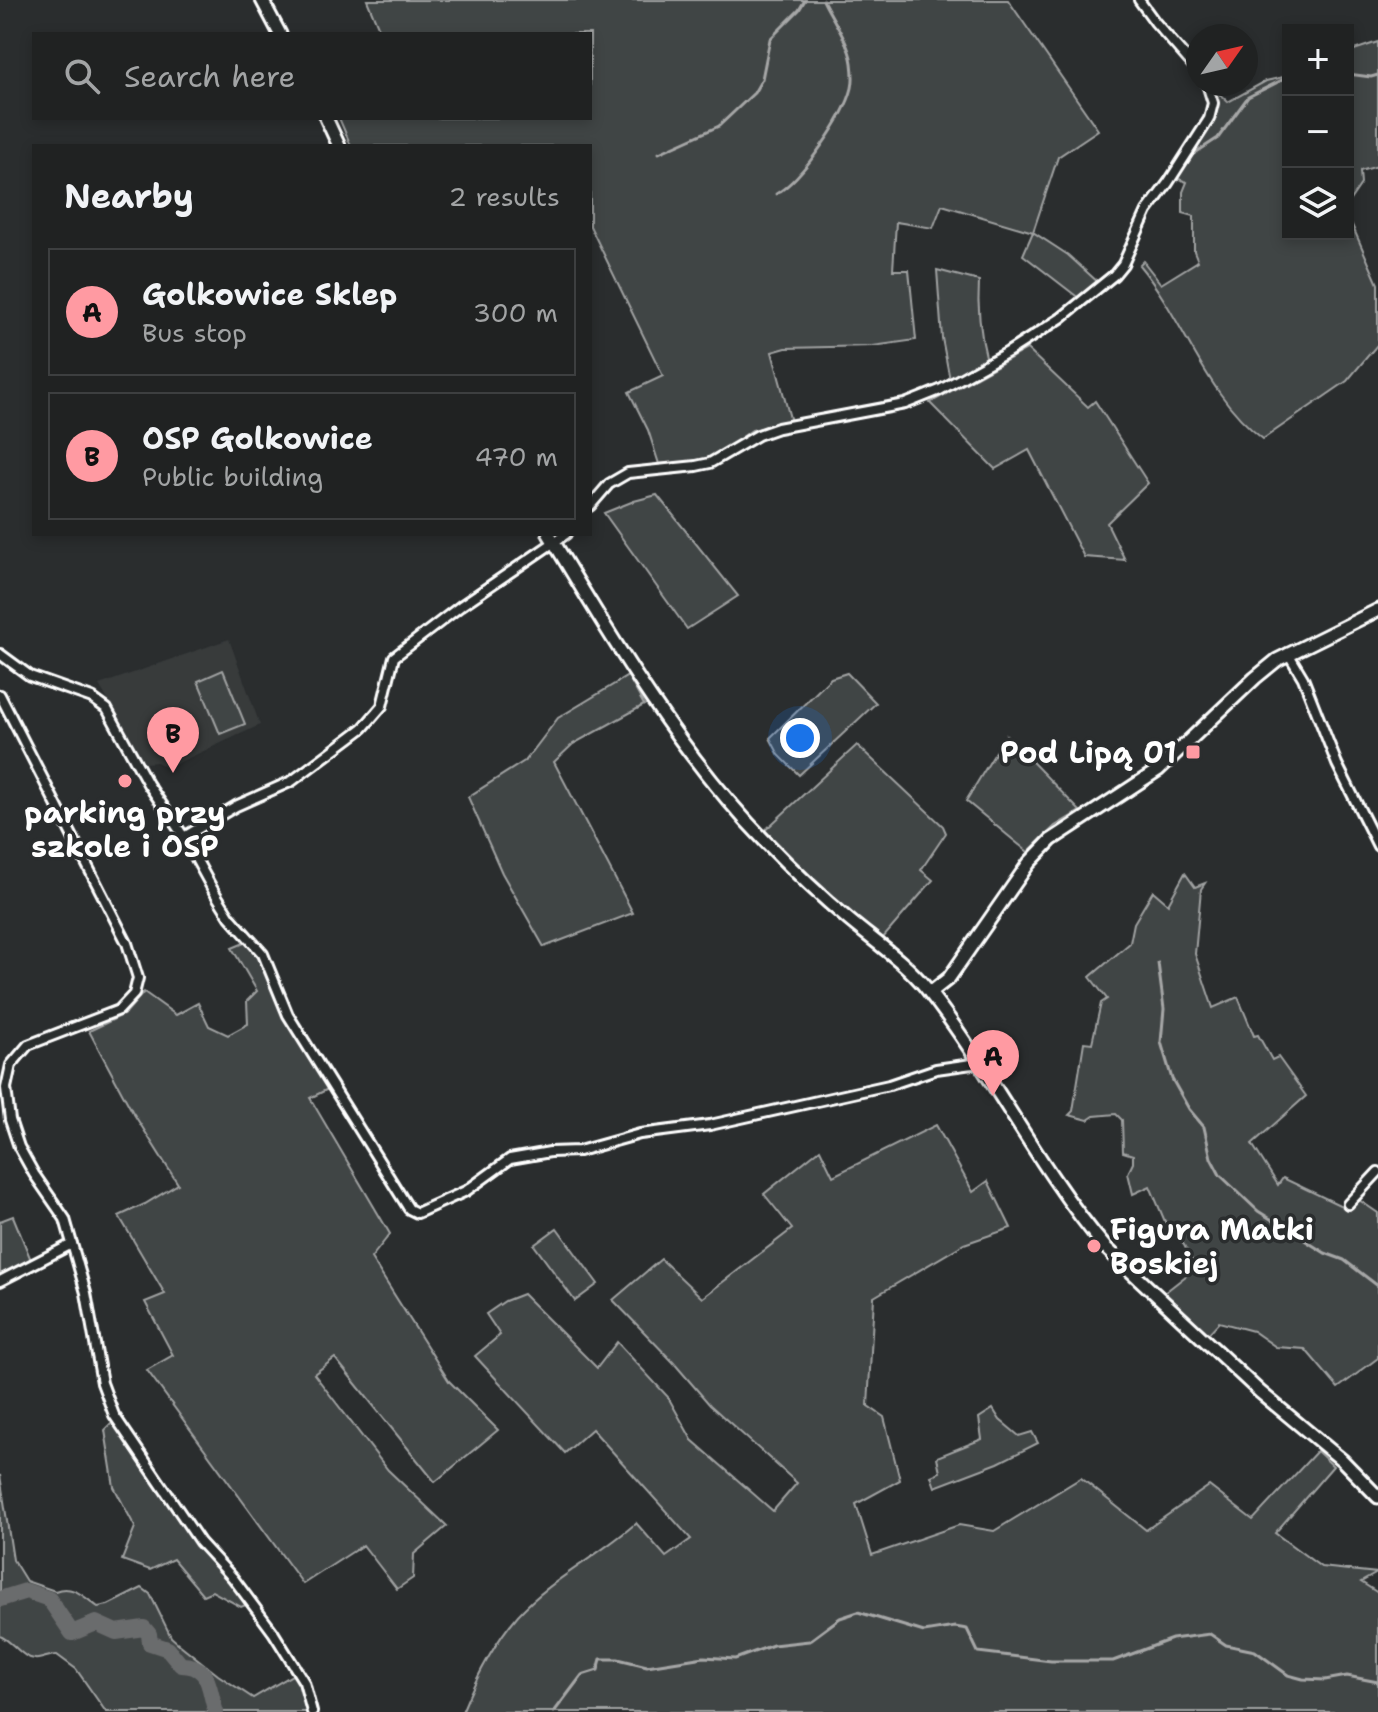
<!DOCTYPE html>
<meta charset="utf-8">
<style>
:root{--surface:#202222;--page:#282a2a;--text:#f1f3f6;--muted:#a2a4a5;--line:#3d3f40;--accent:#ff9aa2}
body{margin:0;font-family:"Shantell Sans",sans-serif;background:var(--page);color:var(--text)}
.controls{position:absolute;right:24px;top:24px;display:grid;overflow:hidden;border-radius:0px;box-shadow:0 4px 12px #0003}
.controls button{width:72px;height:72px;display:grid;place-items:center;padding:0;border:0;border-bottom:2px solid var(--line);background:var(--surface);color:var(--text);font:40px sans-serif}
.compass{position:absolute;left:1186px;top:24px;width:72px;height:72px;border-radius:50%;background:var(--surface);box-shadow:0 4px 12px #0003;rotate:56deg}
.you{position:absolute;left:800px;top:738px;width:28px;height:28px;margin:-20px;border:6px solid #fff;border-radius:50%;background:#1a73e8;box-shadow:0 0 0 12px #1a73e833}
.badge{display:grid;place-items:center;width:52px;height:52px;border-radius:50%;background:var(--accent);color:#111;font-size:26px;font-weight:700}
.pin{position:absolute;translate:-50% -66px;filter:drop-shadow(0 2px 4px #0008)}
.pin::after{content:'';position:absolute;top:42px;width:28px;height:24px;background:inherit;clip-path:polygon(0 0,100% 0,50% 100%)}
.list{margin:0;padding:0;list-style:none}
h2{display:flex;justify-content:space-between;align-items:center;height:104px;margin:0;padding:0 32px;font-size:34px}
h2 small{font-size:26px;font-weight:400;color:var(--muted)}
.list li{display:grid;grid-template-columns:52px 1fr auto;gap:24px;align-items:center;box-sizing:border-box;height:128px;margin:0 16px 16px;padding:0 16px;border:2px solid var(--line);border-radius:0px}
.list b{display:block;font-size:30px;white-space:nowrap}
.list p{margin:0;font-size:26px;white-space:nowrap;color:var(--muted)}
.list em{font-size:26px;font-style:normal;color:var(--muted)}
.icon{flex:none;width:44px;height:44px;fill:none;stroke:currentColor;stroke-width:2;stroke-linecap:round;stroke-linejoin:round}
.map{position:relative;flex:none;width:1378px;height:1712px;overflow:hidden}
.search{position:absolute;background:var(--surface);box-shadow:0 4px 12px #0003;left:32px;top:32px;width:560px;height:88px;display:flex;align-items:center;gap:20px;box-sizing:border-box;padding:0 28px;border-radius:0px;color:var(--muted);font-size:30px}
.panel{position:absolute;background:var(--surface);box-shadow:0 4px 12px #0003;left:32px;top:144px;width:560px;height:392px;border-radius:0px}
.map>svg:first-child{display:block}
.built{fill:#373a3b}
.green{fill:#414445;stroke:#a0a2a2;stroke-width:2}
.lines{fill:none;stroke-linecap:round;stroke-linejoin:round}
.stream{stroke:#a6a7a7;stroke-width:3}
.river{stroke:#6a6c6d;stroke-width:16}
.street-casing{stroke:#fff;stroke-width:14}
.secondary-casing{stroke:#fff;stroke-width:17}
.street{stroke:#2a2d2e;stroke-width:8}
.secondary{stroke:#2a2d2e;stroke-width:11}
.poi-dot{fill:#ff9aa2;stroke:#2a2d2e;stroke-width:3}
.labels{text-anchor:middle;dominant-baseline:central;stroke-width:7;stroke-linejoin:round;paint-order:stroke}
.poi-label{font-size:30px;font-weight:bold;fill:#fff;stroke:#2a2d2e;text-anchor:end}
</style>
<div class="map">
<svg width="1378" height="1712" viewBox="0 0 1378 1712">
<rect width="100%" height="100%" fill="#2a2d2e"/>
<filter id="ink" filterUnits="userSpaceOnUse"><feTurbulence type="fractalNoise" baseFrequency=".0125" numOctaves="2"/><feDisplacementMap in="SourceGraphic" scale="16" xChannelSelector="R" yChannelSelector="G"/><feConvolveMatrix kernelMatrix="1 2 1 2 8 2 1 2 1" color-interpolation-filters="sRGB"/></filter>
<g filter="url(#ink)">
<path class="built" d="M229 639 260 725 167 768 157 762 145 763 99 685Z"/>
<g class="green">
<path d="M367 0H1008L1098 130 1058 157 1033 232 1068 255 1100 284 1080 299 1023 255 1033 232 942 205 933 228 896 222 893 270H909L916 340 873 346 786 348 772 352 791 422 752 430 723 451 702 461 659 464 648 430 629 392 663 376 590 226V146H351L339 118H590V34H381Z"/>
<path d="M1378 42V166L1360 171 1361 184 1348 203V52Z"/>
<path d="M1288 76V234H1348V216L1378 284V344L1347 381 1263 439C1204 394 1185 320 1139 265L1143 261 1161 284 1198 261 1194 251V216L1183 213V192L1187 182 1176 178 1215 117 1216 91 1228 102 1266 81Z"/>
<path d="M937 270 979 281C977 309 980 334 987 361L950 380 942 338Z"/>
<path d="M1027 349 1088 407 1095 401 1148 483 1107 523 1125 560 1084 557 1029 450 995 469 930 403Z"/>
<path d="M657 495 738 596 687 629 604 513 634 501Z"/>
<path d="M223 670 245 724 220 734 198 681Z"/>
<path d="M847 673 876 703 799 775 779 755 770 738 831 678Z"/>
<path d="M628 676 644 705 573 744 554 762 633 913 544 947 502 873 468 797 526 760 558 718Z"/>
<path d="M1006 735 1080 811 1055 826 1028 852 966 801Z"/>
<path d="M857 745 943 826 946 833 921 870 933 880 883 938H876L761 834Z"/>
<path d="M1185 873 1195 887 1205 883 1201 889 1195 954 1213 1008 1238 997 1254 1036 1258 1035 1272 1060 1278 1057 1306 1096 1252 1144 1278 1185 1283 1178 1350 1210 1359 1200 1378 1213V1358L1338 1388 1305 1349 1276 1347 1253 1331 1219 1322 1208 1334 1164 1293 1196 1268 1184 1245 1166 1224 1150 1186 1133 1194 1128 1173 1133 1163V1155L1123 1152 1122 1120 1116 1114 1094 1116 1088 1120 1069 1115 1073 1111 1084 1042 1092 1043 1101 1003 1107 999 1090 977 1130 943 1134 923 1153 891 1168 904Z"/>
<path d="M249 941 262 955 284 1015 332 1087 310 1098 390 1234 371 1258 449 1381 498 1430 435 1482 335 1358 314 1374 388 1470 447 1526 414 1554 413 1578 397 1589 363 1545 303 1584 147 1370 173 1355 145 1302 165 1294 119 1216 145 1204 178 1184 132 1111 89 1031 125 1014 144 992 176 1015 198 1003 209 1026 228 1035 248 1024 247 1001 257 991 232 948Z"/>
<path d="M936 1125 973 1192 988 1181 1011 1228 964 1244 874 1297 868 1406 884 1417 900 1480 856 1504 872 1555 959 1525 994 1531 1081 1478 1146 1530 1209 1486 1253 1520 1317 1451 1333 1466 1275 1533 1321 1567 1377 1573 1361 1582 1378 1593V1712H462C476 1678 493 1644 518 1615 551 1579 599 1556 636 1523L666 1557 691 1539 592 1429 565 1453 475 1356 500 1335 486 1314 505 1301 523 1294 597 1368 617 1342 668 1397 692 1440 773 1511 797 1483 710 1405 673 1362 613 1300 661 1259 702 1298 792 1229 764 1194 820 1149 833 1176Z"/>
<path d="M13 1216 31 1260 0 1276V1221Z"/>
<path d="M557 1228 598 1284 575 1301 534 1245Z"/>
<path d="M993 1409 1000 1420 1019 1436 1032 1432 1038 1443 998 1463 935 1487 931 1476 940 1472 937 1457 982 1439 979 1418Z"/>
<path d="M114 1421 191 1536 248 1604 241 1607 212 1591 203 1595 173 1559 150 1570 122 1560 135 1527 114 1487 105 1430Z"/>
<path d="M0 1475 13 1560 26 1581 55 1591C73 1584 84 1597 98 1607L108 1605 142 1588 150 1594 171 1637 179 1644 218 1675 253 1698 294 1674 303 1691 308 1712H221L210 1677 204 1681 212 1712H106L76 1669 57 1655C50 1655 45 1658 38 1659 23 1661 13 1641 0 1636Z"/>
</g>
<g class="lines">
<g class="stream">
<path d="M1348 74 1371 77 1378 75"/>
<path d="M659 153 719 126 754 93 762 79 770 39 799 10 805 0"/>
<path d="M1189 157 1218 138 1248 97 1288 77"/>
<path d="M776 194C802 179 845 117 852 88 854 80 853 71 852 63 849 42 832 19 823 0"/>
<path d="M1158 963 1164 1009 1161 1042 1172 1079 1189 1109 1204 1127 1211 1158 1220 1175 1258 1211 1325 1253 1344 1260 1378 1286"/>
<path d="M554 1712 582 1675 598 1670 601 1659H618L647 1666 704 1657 735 1659 773 1645 809 1641 840 1618 858 1612 924 1632 955 1627 967 1629 978 1652 1051 1661H1113L1172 1639 1210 1634 1226 1645 1255 1651 1288 1675 1303 1679 1325 1680 1347 1676 1378 1682"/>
</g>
<path class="river" d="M0 1599 26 1591 49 1599 72 1633 96 1623 116 1632 144 1628 149 1634 150 1643 168 1649 181 1665C212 1665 208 1690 216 1712"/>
<defs>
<g id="street">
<path d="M1139 0 1155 22 1198 71"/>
<path d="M590 506 609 484 628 473 696 466 710 463 758 435 778 428 905 404 940 390 1008 352 1061 318 1114 275 1123 264 1147 211 1168 183 1209 119 1213 103 1207 84"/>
<path d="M1288 653 1303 678 1337 764 1378 846"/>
<path d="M0 654 30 676 92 698 107 709 148 784 184 837 213 890 230 917 263 954 288 1015 409 1209 417 1213 466 1191 510 1159 550 1152 579 1151 640 1134 710 1125 889 1085 936 1069 972 1064 978 1060"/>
<path d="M0 695 127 943 138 978 134 994 119 1010 28 1045 11 1065 6 1088 10 1120 19 1147 34 1174 65 1219 86 1293 102 1383 114 1415 200 1542 233 1578 273 1632 304 1682 312 1712"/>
<path d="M184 837 236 806 292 781 363 728 382 706 394 657 462 605 566 534"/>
<path d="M1348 1204 1378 1172"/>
<path d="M0 1281 72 1244"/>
</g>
<g id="secondary">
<path d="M262 0 280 34"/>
<path d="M326 118 339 146"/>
<path d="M549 534C612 639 679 753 765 841 792 869 819 895 849 920 874 941 905 962 926 988 991 1070 1038 1168 1105 1247L1260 1392 1342 1460 1378 1497"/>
<path d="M930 993 949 978 1029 863 1051 840 1158 770 1255 678 1277 660 1378 610"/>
</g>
</defs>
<use href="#street" class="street-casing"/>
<use href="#secondary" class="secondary-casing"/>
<use href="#street" class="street"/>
<use href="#secondary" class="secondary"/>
</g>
</g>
<g class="poi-dot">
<rect x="1185" y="744" width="16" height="16" rx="4"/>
<circle cx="125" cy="781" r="8"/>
<circle cx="1094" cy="1246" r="8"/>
</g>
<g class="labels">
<g class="poi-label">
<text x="1177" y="752">Pod Lipą 01</text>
<text x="125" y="812" text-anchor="middle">parking przy<tspan x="125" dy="34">szkole i OSP</tspan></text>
<text x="1110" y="1229" text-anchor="start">Figura Matki<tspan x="1110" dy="34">Boskiej</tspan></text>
</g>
</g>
</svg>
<div class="controls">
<button>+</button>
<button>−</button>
<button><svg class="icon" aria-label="layers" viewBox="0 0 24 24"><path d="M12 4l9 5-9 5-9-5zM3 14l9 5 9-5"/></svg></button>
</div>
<svg class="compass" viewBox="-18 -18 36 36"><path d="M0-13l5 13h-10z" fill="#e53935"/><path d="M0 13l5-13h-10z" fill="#a2a4a5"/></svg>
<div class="you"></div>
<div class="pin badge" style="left:993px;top:1096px">A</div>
<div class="pin badge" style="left:173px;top:773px">B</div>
<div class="search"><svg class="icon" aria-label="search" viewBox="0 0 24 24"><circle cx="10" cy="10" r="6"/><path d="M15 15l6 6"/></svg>Search here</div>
<section class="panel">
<h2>Nearby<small>2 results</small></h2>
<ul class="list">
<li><span class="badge">A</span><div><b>Golkowice Sklep</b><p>Bus stop</p></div><em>300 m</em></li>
<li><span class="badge">B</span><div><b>OSP Golkowice</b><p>Public building</p></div><em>470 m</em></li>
</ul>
</section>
</div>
